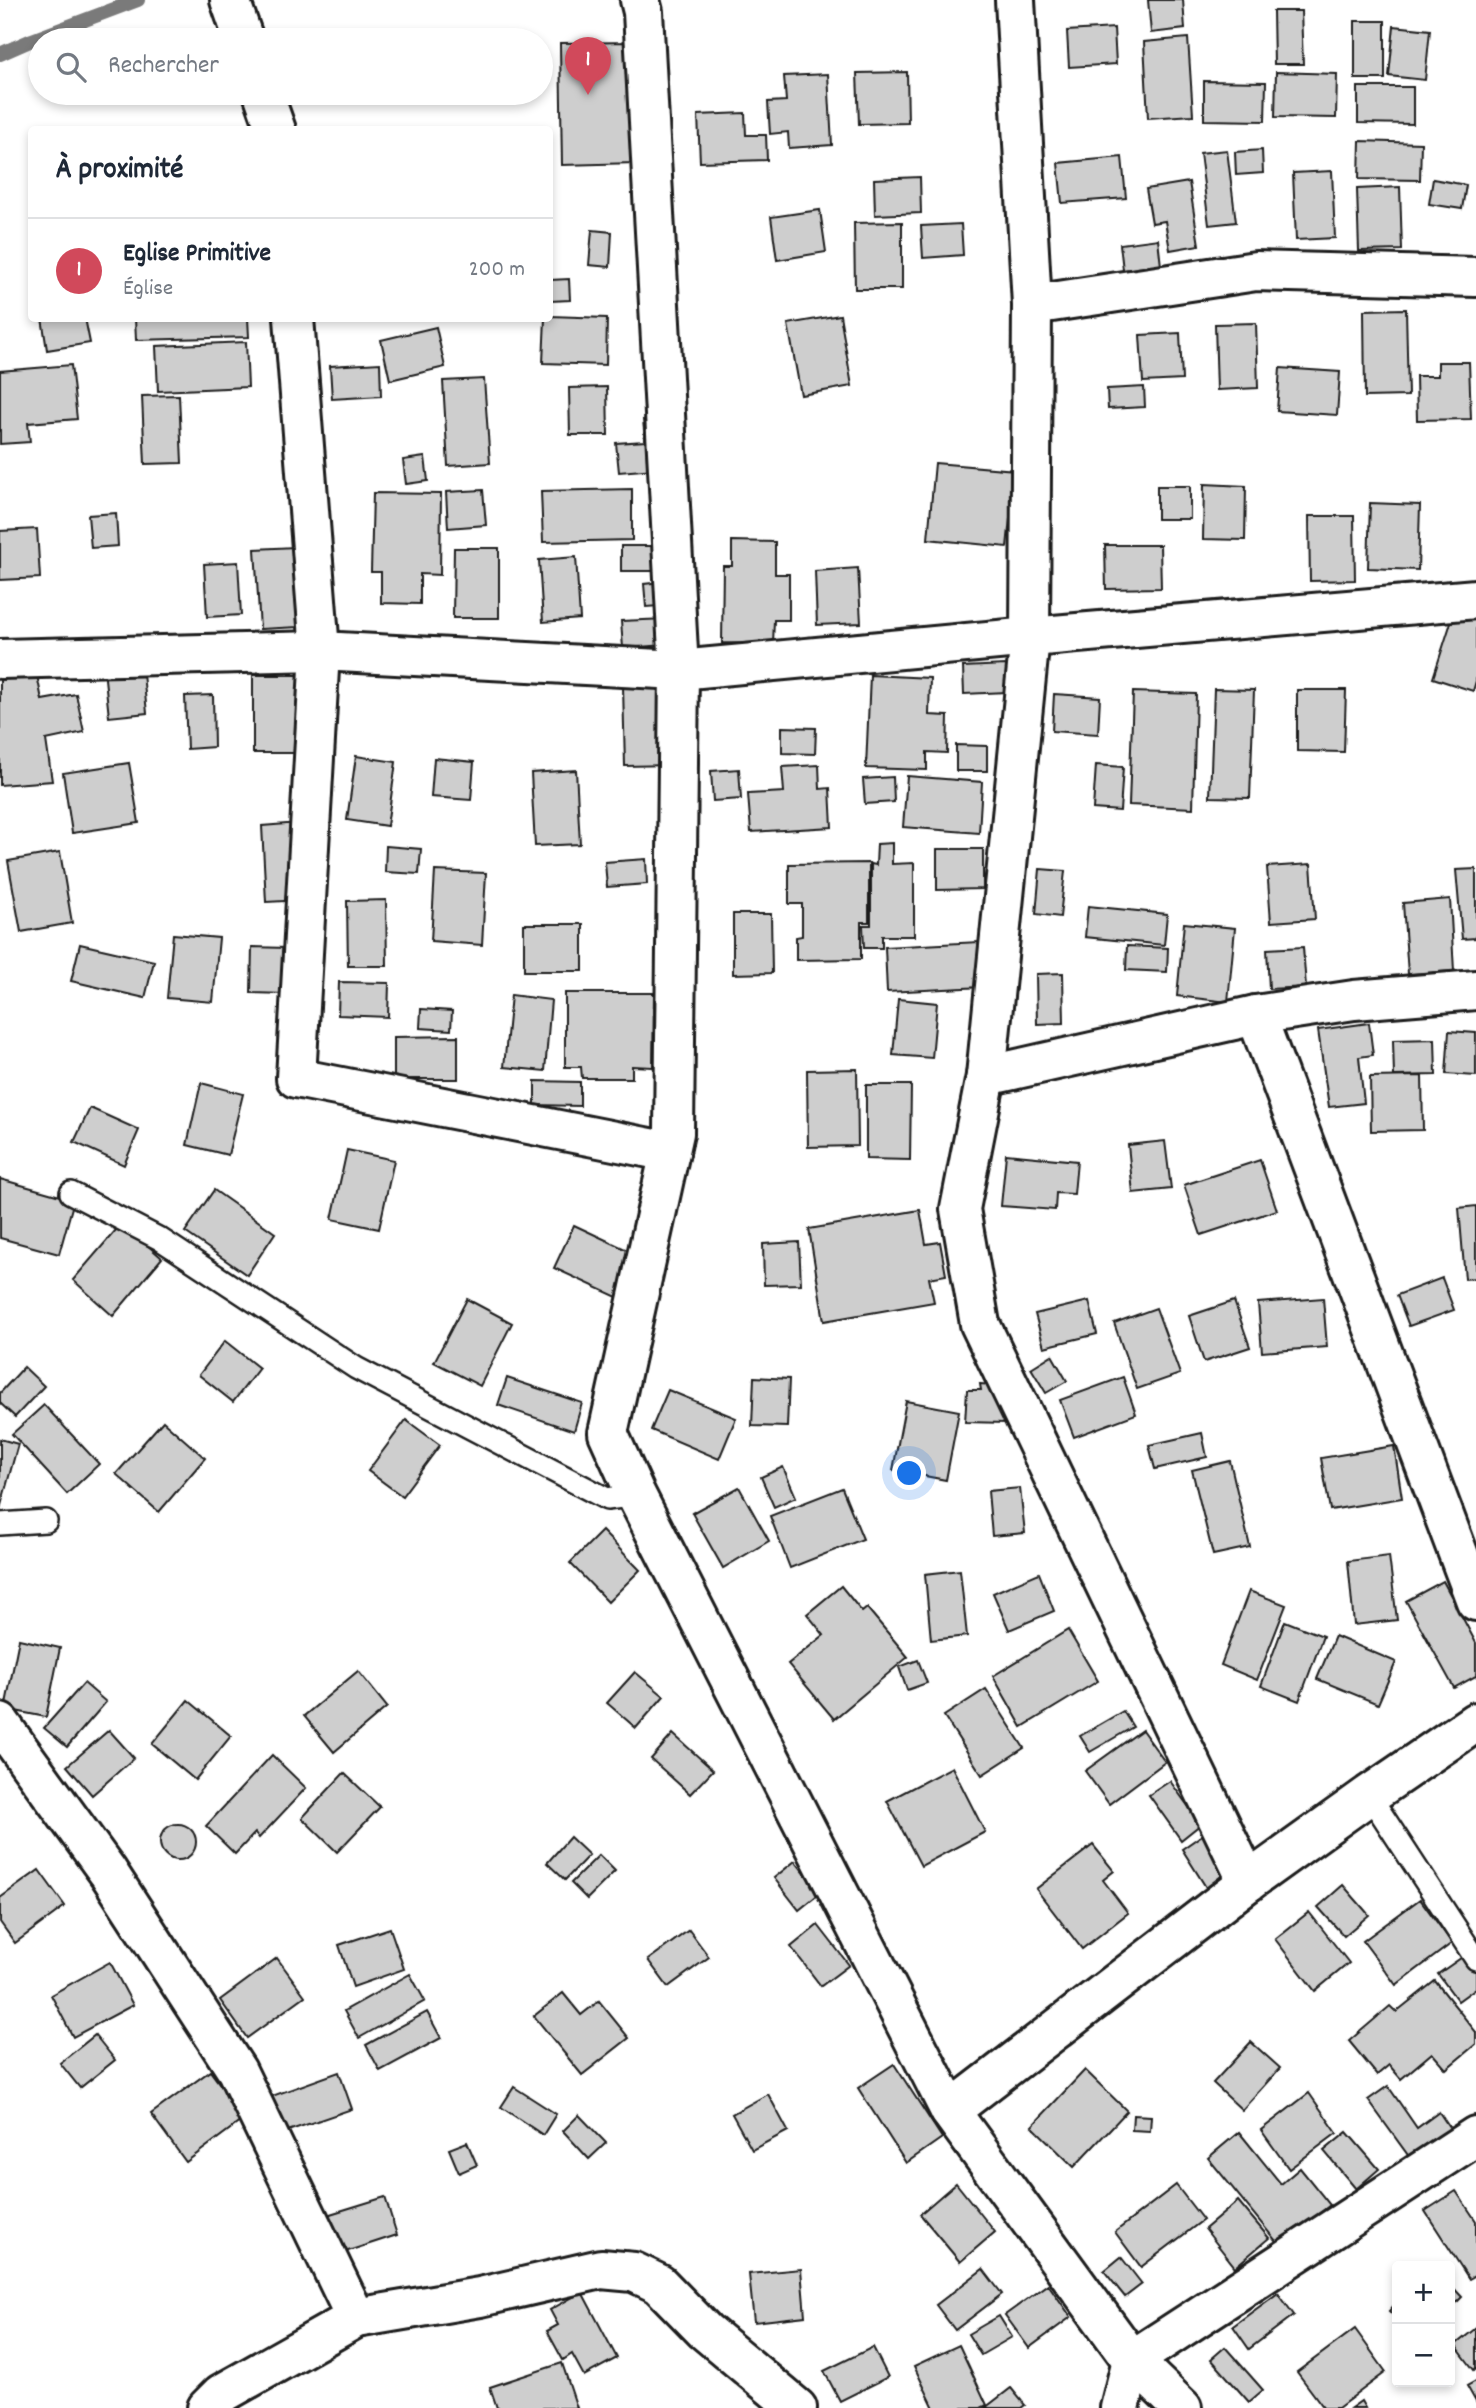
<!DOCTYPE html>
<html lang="fr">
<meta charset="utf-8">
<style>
:root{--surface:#fff;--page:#f2f2f3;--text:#1f2937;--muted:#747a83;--line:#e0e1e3;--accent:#d1495b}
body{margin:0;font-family:Dekko,sans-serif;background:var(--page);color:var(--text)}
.controls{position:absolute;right:21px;bottom:21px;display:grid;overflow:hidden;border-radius:7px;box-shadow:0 4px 10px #0003}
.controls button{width:63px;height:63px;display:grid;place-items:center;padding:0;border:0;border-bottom:2px solid var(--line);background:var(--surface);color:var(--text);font:35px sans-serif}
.you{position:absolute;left:910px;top:1474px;width:24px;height:24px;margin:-18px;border:5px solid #fff;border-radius:50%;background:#1a73e8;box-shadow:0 0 0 10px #1a73e833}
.badge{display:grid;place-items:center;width:46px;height:46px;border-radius:50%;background:var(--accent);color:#fff;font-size:23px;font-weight:700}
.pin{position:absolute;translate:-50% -58px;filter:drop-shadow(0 2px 4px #0008)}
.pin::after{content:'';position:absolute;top:37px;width:24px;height:21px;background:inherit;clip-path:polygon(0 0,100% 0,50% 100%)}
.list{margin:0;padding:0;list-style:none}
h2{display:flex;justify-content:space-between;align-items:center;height:91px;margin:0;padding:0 28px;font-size:30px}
h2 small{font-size:23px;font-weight:400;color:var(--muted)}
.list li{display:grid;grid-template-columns:46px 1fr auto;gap:21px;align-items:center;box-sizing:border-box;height:105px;padding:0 28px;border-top:2px solid var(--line)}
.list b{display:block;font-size:26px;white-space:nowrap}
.list p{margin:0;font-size:23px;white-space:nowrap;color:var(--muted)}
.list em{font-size:23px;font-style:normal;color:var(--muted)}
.icon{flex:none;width:38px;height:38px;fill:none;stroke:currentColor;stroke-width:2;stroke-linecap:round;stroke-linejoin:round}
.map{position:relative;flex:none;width:1476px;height:2408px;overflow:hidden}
.search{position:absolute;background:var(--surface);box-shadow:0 4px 10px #0003;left:28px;top:28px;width:525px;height:77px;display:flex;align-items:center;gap:18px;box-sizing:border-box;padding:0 24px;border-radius:38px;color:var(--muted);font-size:26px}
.panel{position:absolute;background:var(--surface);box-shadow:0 4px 10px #0003;left:28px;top:126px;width:525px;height:196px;border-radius:7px}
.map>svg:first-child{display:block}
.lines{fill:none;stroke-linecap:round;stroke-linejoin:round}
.stream{stroke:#7a7a7a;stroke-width:14}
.building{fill:#cecece;stroke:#1c1c1c;stroke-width:2}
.service-casing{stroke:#1c1c1c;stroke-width:26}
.minor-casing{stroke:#1c1c1c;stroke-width:44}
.service{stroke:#fff;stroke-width:21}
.minor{stroke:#fff;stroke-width:38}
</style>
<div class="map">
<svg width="1476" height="2408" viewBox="0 0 1476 2408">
<rect width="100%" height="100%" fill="#fff"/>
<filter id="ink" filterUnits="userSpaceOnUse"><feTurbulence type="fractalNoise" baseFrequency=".0143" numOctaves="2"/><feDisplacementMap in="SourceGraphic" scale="14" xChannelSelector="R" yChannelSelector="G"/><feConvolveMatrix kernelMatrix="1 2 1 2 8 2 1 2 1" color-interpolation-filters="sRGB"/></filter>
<g filter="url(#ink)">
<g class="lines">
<path class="stream" d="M0 54 32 40 138 0"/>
</g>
<g class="building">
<path d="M1148 0H1183L1185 29 1151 33Z"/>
<path d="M1273 11H1301L1303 64H1274Z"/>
<rect x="1355" y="21" width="30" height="58"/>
<path d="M1394 26 1430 30 1425 80 1389 76Z"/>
<path d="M1114 28 1116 64 1069 67 1067 31Z"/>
<path d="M1188 38 1193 115 1148 118 1144 42Z"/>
<path d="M634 42 636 163 562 165 560 43Z"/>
<path d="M907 72 908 123 859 124 857 73Z"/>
<path d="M1276 72 1337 74 1336 118 1275 117Z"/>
<path d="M828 74 832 145 789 148 788 132 770 134 768 102 786 101 784 76Z"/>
<path d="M1204 81 1266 82 1265 121 1204 120Z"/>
<path d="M1358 87H1413V124L1358 123Z"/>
<path d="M745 113 746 135H766L767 160 700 162 698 115Z"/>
<path d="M1360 141 1421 143 1420 180 1359 179Z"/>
<path d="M1227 150 1236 222 1209 225 1200 153Z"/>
<path d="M1262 150 1263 173 1236 175 1235 152Z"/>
<path d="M1122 157 1126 198 1062 203 1058 163Z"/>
<path d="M1332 171 1335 238 1296 240 1293 173Z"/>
<path d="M920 177 921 213 875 215 874 179Z"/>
<path d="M1433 179 1466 185 1462 209 1429 204Z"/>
<path d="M1189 182 1199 245 1170 250 1165 221 1152 223 1146 189Z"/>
<path d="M1400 187 1402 250 1359 251 1357 189Z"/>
<path d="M820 210 826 252 777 260 771 217Z"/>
<path d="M902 222V289H855L854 223Z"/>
<path d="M961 224 963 255 923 258 921 226Z"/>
<path d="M592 230 612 232 610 267 589 265Z"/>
<path d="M1158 239 1161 266 1123 270 1120 244Z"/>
<path d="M569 279 570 300 550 301V280Z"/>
<path d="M1406 309 1408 396 1365 397 1364 310Z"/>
<path d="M840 315 852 386 801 395 788 324Z"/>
<path d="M550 316 607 318 606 365 543 363 545 318H550Z"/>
<path d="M42 318H85L90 343 47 350Z"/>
<path d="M135 318H248L249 337 136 340Z"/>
<path d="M1256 323 1258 388 1217 390 1215 324Z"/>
<path d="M436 327 445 367 390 380 381 340Z"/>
<path d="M1180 333 1182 380 1143 382 1140 335Z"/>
<path d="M246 342 248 387 158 391 156 346Z"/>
<path d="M1438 362H1469L1471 419 1417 420 1416 376H1438Z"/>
<path d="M380 363 381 396 332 399 330 366Z"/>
<path d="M71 365 77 419 28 423 30 442 0 444V371Z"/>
<path d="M1280 368 1340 372 1337 415 1277 411Z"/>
<path d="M484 379 490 463 448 466 443 381Z"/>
<path d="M607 387 608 435H570L569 388Z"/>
<path d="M1144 387 1145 407 1108 409 1107 389Z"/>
<path d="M179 395 182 463 145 464 142 396Z"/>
<path d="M662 419 667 468 619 472 616 443 645 441 643 420Z"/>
<path d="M425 457 428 481 406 484 403 460Z"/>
<path d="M935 463 1015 470 1007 547 928 539Z"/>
<path d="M1204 484 1246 486 1245 540 1203 539Z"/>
<rect x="1157" y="486" width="33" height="33"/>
<path d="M632 489V540L543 542 541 491Z"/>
<path d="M483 490 486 525 448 528 446 492Z"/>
<path d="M373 493 441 494 440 575 420 574V604L381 603V572H371Z"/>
<path d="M1370 503 1420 505 1418 570 1368 568Z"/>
<path d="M116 513 118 546 91 548 88 515Z"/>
<path d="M1309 516H1354L1355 580 1310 581Z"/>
<path d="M37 529 40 578 0 580V531Z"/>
<path d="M732 541 775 542V574H789V620H774L773 644 722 643 723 566H732Z"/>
<path d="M1105 545H1160L1161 588 1106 589Z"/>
<path d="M621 546H664L665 571H621Z"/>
<path d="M295 547 299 627 260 629 255 549Z"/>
<path d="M454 548H499V618H453Z"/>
<path d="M576 557 580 619 543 622 539 560Z"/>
<path d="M238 562 241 615 207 617 204 564Z"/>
<path d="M858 568 861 623 817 625 815 571Z"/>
<path d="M670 581 672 605 646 607 644 584Z"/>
<path d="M1454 613 1476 620V681L1473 691 1433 678Z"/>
<path d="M666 619 667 645 623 648 621 621Z"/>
<path d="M142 664 147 713 109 717 104 669Z"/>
<path d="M1006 665 1007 692 964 694 963 667Z"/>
<path d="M37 675 42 700 76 694 84 732 46 740 52 781 0 785V680Z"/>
<path d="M253 675H308L307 753H253Z"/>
<path d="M870 675 930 678 929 715 948 716 947 753 927 752V770L866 768Z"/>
<path d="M669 685 671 765 625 766 623 686Z"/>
<path d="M1214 689 1254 690 1250 798 1210 797Z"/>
<path d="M1297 690H1346L1344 752 1297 751Z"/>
<path d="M1133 692 1196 694 1193 808 1129 805Z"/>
<path d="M1054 694 1100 697 1098 734 1052 731Z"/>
<path d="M213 695 214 747 187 749 185 696Z"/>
<path d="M782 727 816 728 815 754 782 753Z"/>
<path d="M956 745 987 746V771H956Z"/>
<path d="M356 756 396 762 387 826 347 820Z"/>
<path d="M434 758 474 762 471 800 431 797Z"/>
<path d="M129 763 139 823 72 833 63 773Z"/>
<path d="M819 765 820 789 830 788 832 827 751 832 748 794 784 792 782 767Z"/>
<path d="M1096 765 1123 767 1120 811 1093 809Z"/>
<path d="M739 769 741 799 713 801 711 771Z"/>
<path d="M576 770 580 844 535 846 531 773Z"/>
<path d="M907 776 982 782 979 833 903 827Z"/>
<path d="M893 777 894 802 865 804 863 779Z"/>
<path d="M299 823 304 900 266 902 262 826Z"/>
<path d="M892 843V864L914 863V936H882V948H864L863 925H871V864L876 865 877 844Z"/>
<path d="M386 846 421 849 419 874 385 872Z"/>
<path d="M937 849H983V889L937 890Z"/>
<path d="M60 852 72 923 21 932 8 861Z"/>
<path d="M646 859 647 884 607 887 605 862Z"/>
<path d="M869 863V922H861V959L796 960V937L802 936V904H789V864Z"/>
<path d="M1311 864 1315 919 1271 922 1267 867Z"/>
<path d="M1040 869 1065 871 1060 917 1036 914Z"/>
<path d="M1476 869V938L1462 939 1456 870Z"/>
<path d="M435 871 486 873 482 945 431 941Z"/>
<path d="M1450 899 1454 971 1408 974 1403 903Z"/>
<path d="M386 900 387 966H348L347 901Z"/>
<path d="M1088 906 1167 914 1164 945 1085 937Z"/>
<path d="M733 914H771L772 973 733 974Z"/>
<path d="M1184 923 1235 928 1228 1002 1177 996Z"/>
<rect x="524" y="924" width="59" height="47"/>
<path d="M173 934 219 938 213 1002 167 998Z"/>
<path d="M979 942 982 987 887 992 885 947Z"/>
<path d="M80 944 154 961 145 998 71 981Z"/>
<path d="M1127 946 1168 948 1167 972 1126 970Z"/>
<path d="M252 947 286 948V994L251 993Z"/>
<path d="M1303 947 1306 987 1269 989 1267 949Z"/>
<path d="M1063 973 1064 1023 1037 1024 1036 974Z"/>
<path d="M339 982 389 983 388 1017 338 1015Z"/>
<path d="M565 993H654L653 1067 632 1066V1078H582L581 1067H565Z"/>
<path d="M511 995 551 1000 545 1071 504 1067Z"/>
<path d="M898 999 937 1003 932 1058 893 1055Z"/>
<path d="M421 1009 452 1011 451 1030 420 1028Z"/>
<path d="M1369 1023 1373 1055 1359 1057 1364 1103 1329 1107 1318 1030Z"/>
<path d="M1449 1031 1476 1033V1076L1446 1074Z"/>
<path d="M458 1036V1079H394V1037Z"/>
<path d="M1435 1039 1436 1075 1394 1076 1393 1040Z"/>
<path d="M857 1069 858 1146 808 1147 807 1070Z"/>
<path d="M1422 1076 1423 1130 1371 1131 1370 1077Z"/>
<path d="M535 1081 580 1082V1106L535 1105Z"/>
<path d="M201 1083 243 1094 228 1155 187 1145Z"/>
<path d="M866 1085H911L910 1160 866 1159Z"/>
<path d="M90 1108 139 1130 124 1165 74 1142Z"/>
<path d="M1165 1141 1171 1189 1133 1193 1128 1145Z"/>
<path d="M347 1150 394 1160 379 1229 332 1219Z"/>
<path d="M1006 1154 1077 1161 1074 1194 1056 1193 1055 1210 1001 1206Z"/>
<path d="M1260 1160 1277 1210 1201 1235 1184 1185Z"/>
<path d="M0 1179 74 1200 59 1254 0 1238Z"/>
<path d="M214 1190 275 1233 247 1275 185 1232Z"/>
<path d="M1476 1206V1278L1465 1279 1459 1208Z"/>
<path d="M920 1210 926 1244 940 1242 946 1275 929 1278 934 1302 824 1321 809 1229Z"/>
<path d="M122 1223 162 1258 113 1316 73 1280Z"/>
<path d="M574 1225 638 1255 619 1298 554 1268Z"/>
<path d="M799 1242 801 1284 764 1285 763 1244Z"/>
<path d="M1442 1278 1454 1310 1409 1326 1397 1295Z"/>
<path d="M1323 1298 1327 1347 1262 1352 1258 1303Z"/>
<path d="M467 1299 512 1323 480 1386 434 1362Z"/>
<path d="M1089 1301 1097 1334 1044 1347 1035 1314Z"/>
<path d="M1234 1301 1250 1347 1204 1362 1189 1316Z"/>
<path d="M1156 1308 1180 1374 1137 1389 1114 1323Z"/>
<path d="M225 1341 259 1368 233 1402 199 1375Z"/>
<path d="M1052 1355 1067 1381 1046 1393 1031 1368Z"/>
<path d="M24 1367 44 1386 15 1417 0 1403V1393Z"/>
<path d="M754 1377 789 1379 787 1427 752 1426Z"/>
<path d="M1123 1377 1136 1414 1074 1437 1060 1400Z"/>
<path d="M507 1378 582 1403 574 1431 498 1405Z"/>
<path d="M980 1384 991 1385 990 1390 1009 1391 1007 1423 965 1422 967 1390H981Z"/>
<path d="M668 1390 736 1418 719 1459 651 1430Z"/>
<path d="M906 1401 959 1411 946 1480 893 1470Z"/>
<path d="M44 1405 99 1464 67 1494 12 1434Z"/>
<path d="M406 1420 440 1445 402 1496 368 1471Z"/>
<path d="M163 1421 205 1458 159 1512 116 1474Z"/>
<path d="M1202 1433 1207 1457 1155 1469 1149 1445Z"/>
<path d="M0 1439 18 1444 0 1509Z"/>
<path d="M1394 1446 1402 1498 1330 1510 1321 1458Z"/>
<path d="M1230 1461 1250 1547 1213 1555 1192 1470Z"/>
<path d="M783 1467 796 1497 774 1507 761 1477Z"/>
<path d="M739 1487 769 1541 723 1568 692 1513Z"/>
<path d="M842 1488 863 1539 790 1568 770 1516Z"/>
<path d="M1020 1488 1025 1533 992 1536 988 1491Z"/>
<path d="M602 1531 640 1570 608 1602 570 1563Z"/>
<path d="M1389 1556 1397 1620 1354 1625 1348 1561Z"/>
<path d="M960 1570 967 1636 931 1640 925 1574Z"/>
<path d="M1039 1573 1054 1611 1009 1630 993 1593Z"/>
<path d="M1443 1581 1476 1643V1676L1454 1688 1406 1601Z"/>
<path d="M841 1586 862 1612 867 1608 908 1657 834 1719 788 1664 824 1635 807 1614Z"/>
<path d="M1249 1591 1286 1605 1257 1680 1221 1665Z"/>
<path d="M1285 1621 1323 1636 1299 1701 1261 1686Z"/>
<path d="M1068 1630 1098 1681 1022 1727 993 1676Z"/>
<path d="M1335 1636 1396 1662 1378 1704 1317 1679Z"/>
<path d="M19 1639 60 1648 46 1717 5 1709Z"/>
<path d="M918 1660 927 1683 907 1690 899 1667Z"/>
<path d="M358 1671 387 1707 334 1752 304 1716Z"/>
<path d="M635 1672 664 1696 636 1728 607 1703Z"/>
<path d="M84 1683 106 1702 67 1747 44 1728Z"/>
<path d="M986 1689 1024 1748 982 1775 944 1716Z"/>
<path d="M188 1700 231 1736 195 1780 152 1744Z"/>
<path d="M1123 1711 1133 1727 1090 1752 1080 1736Z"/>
<path d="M109 1730 134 1758 92 1795 67 1766Z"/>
<path d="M1142 1730 1165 1762 1109 1804 1085 1771Z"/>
<path d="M673 1734 713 1770 690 1794 651 1759Z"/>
<path d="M272 1755 306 1788 259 1838 255 1833 235 1854 206 1826Z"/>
<path d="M952 1767 985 1832 921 1866 887 1801Z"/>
<path d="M344 1773 380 1807 337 1852 302 1818Z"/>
<path d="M1170 1781 1201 1824 1181 1840 1149 1795Z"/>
<circle cx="178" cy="1842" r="18"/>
<path d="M1208 1831 1236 1874 1209 1892 1182 1849Z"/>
<path d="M570 1837 589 1855 565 1880 547 1863Z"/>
<path d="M1093 1845 1114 1871 1103 1880 1128 1913 1082 1949 1036 1889Z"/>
<path d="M599 1855 615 1871 587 1899 571 1883Z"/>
<path d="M795 1861 820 1893 799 1910 774 1878Z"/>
<path d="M39 1870 65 1906 15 1943 0 1922V1898Z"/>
<path d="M1343 1885 1369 1915 1344 1936 1318 1907Z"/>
<path d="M1420 1899 1452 1943 1396 1985 1363 1941Z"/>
<path d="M1309 1912 1349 1963 1315 1991 1275 1939Z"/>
<path d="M818 1925 849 1965 821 1986 791 1947Z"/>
<path d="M390 1928 404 1969 353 1987 339 1945Z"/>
<path d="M689 1930 709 1957 668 1987 648 1960Z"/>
<path d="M1471 1951 1476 1959V1988L1458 2001 1438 1974Z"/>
<path d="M277 1958 305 1996 247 2038 220 2000Z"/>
<path d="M110 1962 133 2005 73 2037 51 1995Z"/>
<path d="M410 1974 425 2001 359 2038 344 2011Z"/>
<path d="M1435 1981 1476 2032V2044L1446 2069 1432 2053 1401 2079 1389 2065 1377 2075 1349 2041 1390 2006 1396 2012Z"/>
<path d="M563 1993 581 2015 599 2001 629 2038 582 2075 534 2016Z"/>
<path d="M427 2012 441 2038 380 2071 366 2045Z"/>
<path d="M95 2035 115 2060 80 2088 60 2063Z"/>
<path d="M1251 2042 1280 2068 1242 2110 1213 2083Z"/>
<path d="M894 2064 942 2138 906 2163 858 2088Z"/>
<path d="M1085 2070 1127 2111 1074 2167 1032 2126Z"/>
<path d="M210 2071 245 2118 186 2162 151 2114Z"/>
<path d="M339 2072 352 2109 285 2132 272 2096Z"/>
<path d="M1388 2086 1417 2128 1439 2112 1453 2133 1413 2162 1368 2100Z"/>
<path d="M514 2087 556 2114 543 2135 501 2107Z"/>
<path d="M1309 2093 1337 2133 1289 2169 1261 2130Z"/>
<path d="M768 2094 788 2131 752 2150 732 2114Z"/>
<path d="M579 2115 606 2143 589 2159 563 2131Z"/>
<path d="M1133 2115 1151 2116 1150 2131 1132 2130Z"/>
<path d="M1239 2132 1281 2184 1300 2168 1330 2205 1280 2246 1208 2158Z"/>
<path d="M1347 2132 1379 2169 1356 2189 1324 2151Z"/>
<path d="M467 2142 477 2165 459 2173 449 2149Z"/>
<path d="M956 2183 995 2232 960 2262 920 2214Z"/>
<path d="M1176 2185 1203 2220 1141 2267 1115 2232Z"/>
<path d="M1456 2191 1476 2221V2275L1469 2279 1425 2211Z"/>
<path d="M385 2197 397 2235 339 2254 327 2215Z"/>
<path d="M1238 2201 1269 2238 1235 2267 1205 2229Z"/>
<path d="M1121 2257 1142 2284 1125 2297 1104 2271Z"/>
<path d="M801 2269 805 2316 754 2322 749 2274Z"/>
<path d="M983 2269 1002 2294 955 2330 936 2305Z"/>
<path d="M1048 2284 1071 2317 1029 2348 1005 2315Z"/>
<path d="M1450 2284 1462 2297 1450 2309Z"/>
<path d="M582 2292 617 2358 584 2376 572 2354 563 2360 547 2331 558 2325 550 2310Z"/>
<path d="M1278 2293 1294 2315 1249 2349 1233 2326Z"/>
<path d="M1397 2302V2319L1389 2311Z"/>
<path d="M999 2316 1012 2337 981 2355 968 2334Z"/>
<path d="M1476 2328V2368L1474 2370 1455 2345Z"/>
<path d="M1355 2329 1386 2372 1338 2408H1324L1297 2372Z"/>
<path d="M959 2345 987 2405 981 2408H934L914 2366Z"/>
<path d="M873 2347 888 2377 840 2401 824 2371Z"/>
<path d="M1225 2347 1263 2390 1249 2402 1211 2359Z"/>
<path d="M562 2363 577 2408H497L490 2387Z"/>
<path d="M1476 2381V2402L1467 2386Z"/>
<path d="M1011 2388 1025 2405 1021 2408H985Z"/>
<path d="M1361 2401 1365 2408H1351Z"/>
</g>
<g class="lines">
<defs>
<g id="service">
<path d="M71 1193 160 1239 356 1368 607 1499 636 1495"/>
<path d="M0 1524 46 1521"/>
<path d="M1369 1795 1476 1959"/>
</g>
<g id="minor">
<path d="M230 0 244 40"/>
<path d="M640 0 643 12 679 670 674 1133 608 1433 636 1495 950 2111 1132 2360 1182 2408"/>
<path d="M1015 0 1032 305 1030 637 986 1076 960 1209 980 1324 1248 1882"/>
<path d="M263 93 276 130"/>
<path d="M1032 305 1256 271 1476 277"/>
<path d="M294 318 320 651 296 1078 670 1152"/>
<path d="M0 659 320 651 679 670 1030 637 1476 599"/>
<path d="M1256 1015 1476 1601"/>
<path d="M986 1076 1256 1015 1354 1000 1476 990"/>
<path d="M0 1723 108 1872 237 2071 356 2318"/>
<path d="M950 2111 1248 1882 1369 1795 1476 1722"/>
<path d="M207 2408 221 2394 356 2318 480 2297 601 2269 634 2272 659 2284 705 2331 797 2408"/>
<path d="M1120 2408 1132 2360 1476 2136"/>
</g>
</defs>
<use href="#service" class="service-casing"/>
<use href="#minor" class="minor-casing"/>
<use href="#service" class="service"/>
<use href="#minor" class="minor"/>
</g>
</g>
</svg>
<div class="controls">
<button>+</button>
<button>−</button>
</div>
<div class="you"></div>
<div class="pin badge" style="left:588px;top:95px">1</div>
<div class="search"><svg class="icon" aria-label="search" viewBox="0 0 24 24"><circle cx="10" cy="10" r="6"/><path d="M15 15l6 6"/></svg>Rechercher</div>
<section class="panel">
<h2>À proximité<small></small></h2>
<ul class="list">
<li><span class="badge">1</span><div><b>Eglise Primitive</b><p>Église</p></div><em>200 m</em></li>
</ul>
</section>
</div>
